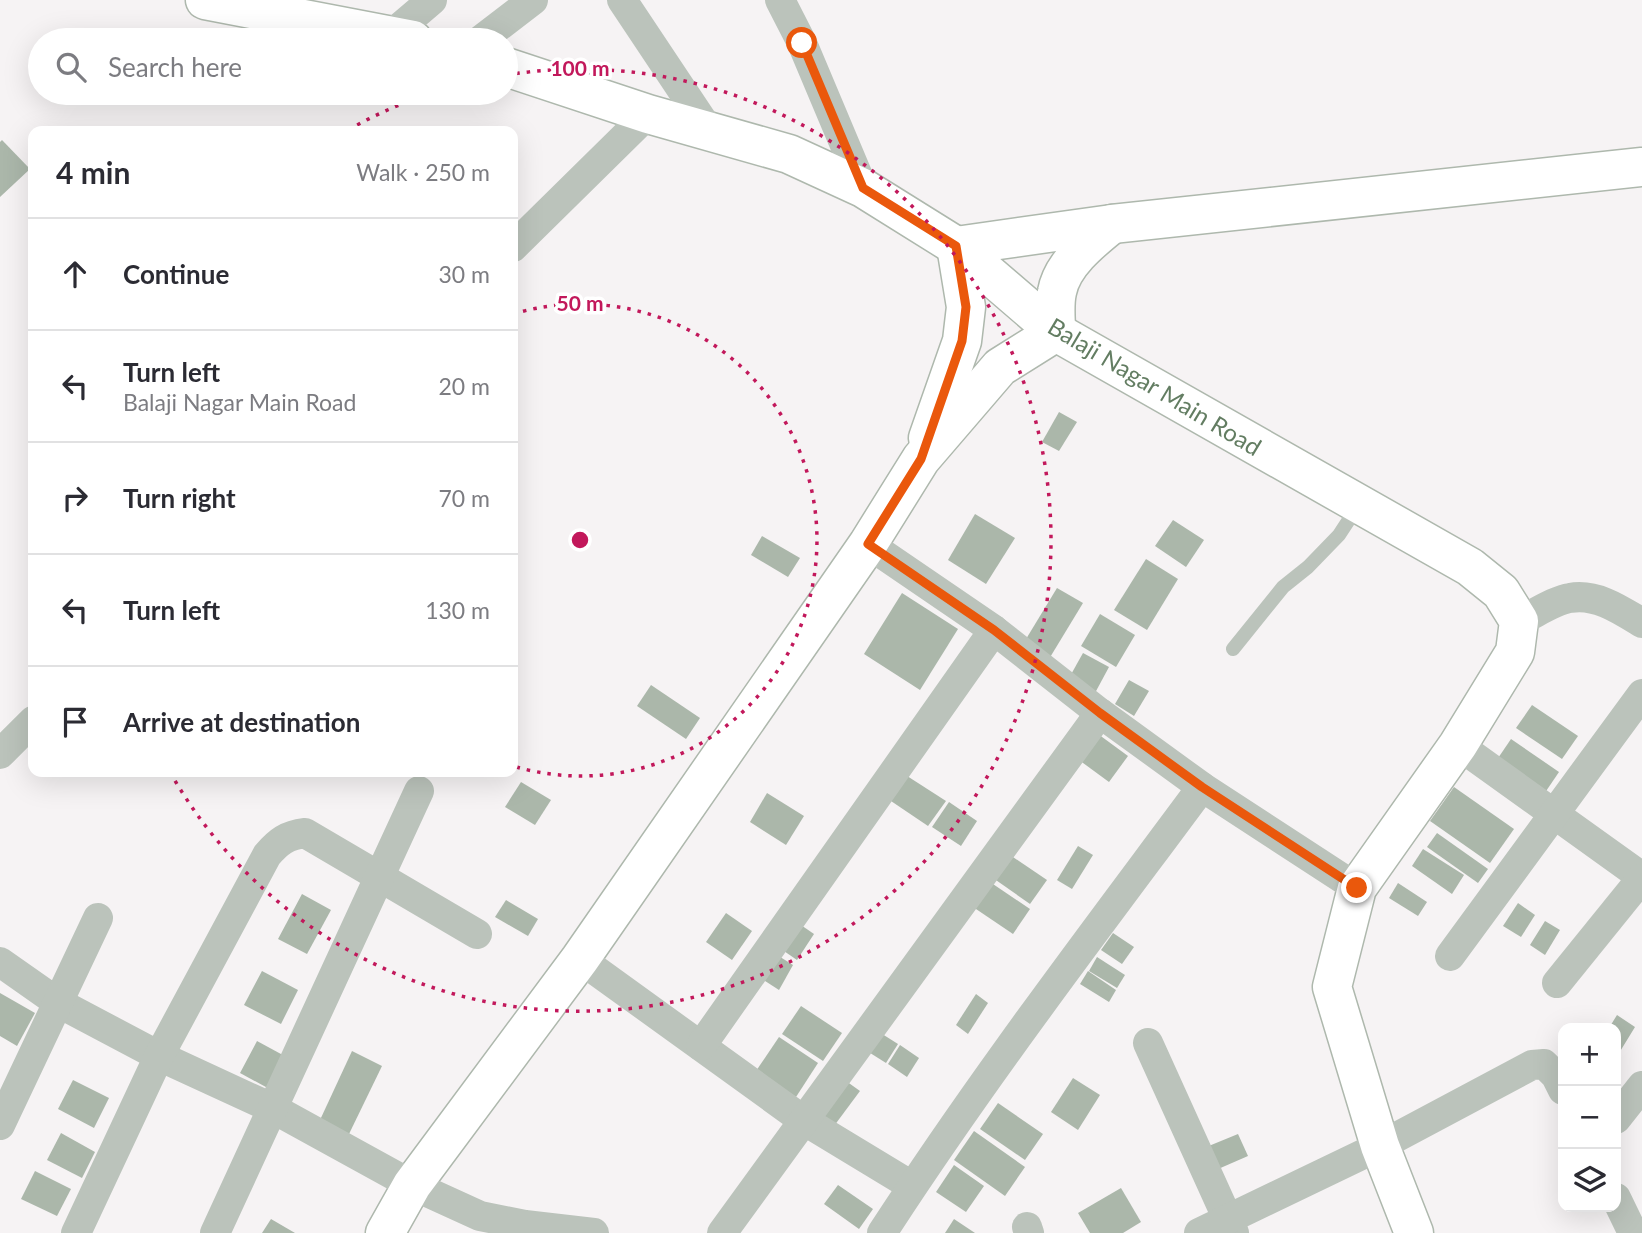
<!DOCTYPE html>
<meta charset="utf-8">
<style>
:root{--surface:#fff;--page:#f7f7f7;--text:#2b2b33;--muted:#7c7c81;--line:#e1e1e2}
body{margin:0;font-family:Lato,sans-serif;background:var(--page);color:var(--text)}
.controls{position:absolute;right:21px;bottom:21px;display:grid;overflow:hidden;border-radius:14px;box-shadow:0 7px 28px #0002}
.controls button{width:63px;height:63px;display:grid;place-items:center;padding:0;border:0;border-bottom:2px solid var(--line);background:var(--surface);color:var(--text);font:35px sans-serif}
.stop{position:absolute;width:21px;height:21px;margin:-16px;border:5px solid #ea580c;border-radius:50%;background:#fff}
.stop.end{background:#ea580c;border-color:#fff;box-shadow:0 2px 7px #0008}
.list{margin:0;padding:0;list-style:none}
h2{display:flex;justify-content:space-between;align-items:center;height:91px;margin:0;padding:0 28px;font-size:30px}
h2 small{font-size:23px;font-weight:400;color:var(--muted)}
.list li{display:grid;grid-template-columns:46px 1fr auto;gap:21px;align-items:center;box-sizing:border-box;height:112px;padding:0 28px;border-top:2px solid var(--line)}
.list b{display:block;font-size:26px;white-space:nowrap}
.list p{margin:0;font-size:23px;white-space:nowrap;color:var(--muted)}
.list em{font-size:23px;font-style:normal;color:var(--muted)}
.icon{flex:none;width:38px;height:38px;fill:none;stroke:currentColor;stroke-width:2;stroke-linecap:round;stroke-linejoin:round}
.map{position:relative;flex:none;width:1642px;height:1233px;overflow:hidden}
.search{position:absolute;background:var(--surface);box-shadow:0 7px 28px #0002;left:28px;top:28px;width:490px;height:77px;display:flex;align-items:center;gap:18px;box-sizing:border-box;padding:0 24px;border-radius:38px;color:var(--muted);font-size:26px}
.panel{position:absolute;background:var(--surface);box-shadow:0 7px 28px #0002;left:28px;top:126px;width:490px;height:651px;border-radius:14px}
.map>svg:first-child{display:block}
.building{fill:#abb7aa}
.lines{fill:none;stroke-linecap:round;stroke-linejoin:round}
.secondary-casing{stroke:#aeb8ad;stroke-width:41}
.lane{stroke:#bbc3bb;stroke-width:14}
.street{stroke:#bbc3bb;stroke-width:30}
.secondary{stroke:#fff;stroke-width:38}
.route{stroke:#ea580c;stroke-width:9}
.ring{fill:none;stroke:#c2185b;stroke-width:3.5;stroke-dasharray:3.5 7}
.labels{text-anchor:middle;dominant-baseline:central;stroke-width:7;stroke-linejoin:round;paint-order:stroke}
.street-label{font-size:24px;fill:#637d62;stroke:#fff}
.centre{fill:#c2185b;stroke:#fff;stroke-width:3.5}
.ring-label{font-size:21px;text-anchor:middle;font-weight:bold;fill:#c2185b;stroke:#fff;stroke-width:7;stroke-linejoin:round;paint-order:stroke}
</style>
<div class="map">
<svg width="1642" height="1233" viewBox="0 0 1642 1233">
<rect width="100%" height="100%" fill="#f6f3f4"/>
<g class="building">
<path d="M2 140 30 169 0 197V142Z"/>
<path d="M1059 412 1077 422 1059 451 1042 442Z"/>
<path d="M975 514 1015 538 986 584 948 560Z"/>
<path d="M1173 520 1204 540 1186 567 1155 546Z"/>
<path d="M762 536 800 558 788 577 751 555Z"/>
<path d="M1146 559 1178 579 1147 630 1114 610Z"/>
<path d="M1057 588 1083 603 1049 659 1023 644Z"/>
<path d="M902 593 958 629 920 690 864 654Z"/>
<path d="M1100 614 1135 635 1116 667 1081 646Z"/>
<path d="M1083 653 1109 667 1095 693 1069 678Z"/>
<path d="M1129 680 1149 691 1134 716 1115 704Z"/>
<path d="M651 685 700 718 686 739 637 706Z"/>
<path d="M1532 705 1578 736 1562 759 1516 728Z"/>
<path d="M1098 734 1128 756 1109 782 1079 760Z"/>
<path d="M1511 739 1559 772 1540 800 1492 767Z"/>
<path d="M904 774 946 801 928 826 888 799Z"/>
<path d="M521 782 551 800 535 825 505 807Z"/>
<path d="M1454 787 1514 829 1490 863 1430 821Z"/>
<path d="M767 793 804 816 786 845 750 822Z"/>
<path d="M949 802 977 821 961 846 932 827Z"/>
<path d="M1437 833 1488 869 1478 883 1427 847Z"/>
<path d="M1078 846 1093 855 1072 889 1057 880Z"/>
<path d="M1423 849 1464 875 1452 894 1412 866Z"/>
<path d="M1010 855 1047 880 1030 904 993 878Z"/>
<path d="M990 882 1030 909 1013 934 973 907Z"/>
<path d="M1398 883 1427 902 1418 916 1389 898Z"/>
<path d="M302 894 331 910 307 954 278 939Z"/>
<path d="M506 900 538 919 528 936 495 917Z"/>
<path d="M1518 903 1535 915 1521 937 1503 926Z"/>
<path d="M726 913 752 931 732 960 706 942Z"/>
<path d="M1545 921 1560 930 1545 955 1530 945Z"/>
<path d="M798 923 814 934 797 960 781 949Z"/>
<path d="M1113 933 1134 947 1122 964 1101 950Z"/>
<path d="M777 955 793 965 779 990 762 979Z"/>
<path d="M1097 957 1125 975 1117 988 1089 971Z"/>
<path d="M262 971 298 990 281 1024 244 1005Z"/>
<path d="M1088 971 1116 990 1109 1002 1080 984Z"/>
<path d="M0 993 35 1013 17 1046 0 1036Z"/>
<path d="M976 994 988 1003 968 1034 956 1025Z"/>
<path d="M801 1006 842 1033 823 1061 782 1034Z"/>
<path d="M1617 1015 1635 1027 1616 1058V1028H1609Z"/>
<path d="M879 1032 898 1044 886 1063 867 1051Z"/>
<path d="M779 1037 818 1063 796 1097 756 1071Z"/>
<path d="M257 1041 292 1060 275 1092 240 1073Z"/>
<path d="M900 1045 919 1058 907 1077 888 1064Z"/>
<path d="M352 1051 382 1066 349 1134 320 1120Z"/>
<path d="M1073 1078 1100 1095 1078 1130 1051 1112Z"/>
<path d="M73 1080 109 1098 94 1128 58 1109Z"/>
<path d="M846 1081 860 1091 834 1126 821 1116Z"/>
<path d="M998 1103 1043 1134 1025 1160 980 1129Z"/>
<path d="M974 1131 1025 1167 1005 1196 954 1160Z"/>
<path d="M61 1133 95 1152 82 1178 47 1160Z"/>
<path d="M1238 1134 1248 1156 1209 1173 1199 1150Z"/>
<path d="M954 1165 984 1186 966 1212 936 1192Z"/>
<path d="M35 1171 71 1189 57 1216 21 1199Z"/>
<path d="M838 1185 873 1209 859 1229 824 1204Z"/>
<path d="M1121 1188 1141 1222 1123 1233H1090L1078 1213Z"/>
<path d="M271 1219 295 1233H262Z"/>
<path d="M954 1219 975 1233H945Z"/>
</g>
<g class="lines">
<defs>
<g id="secondary">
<path d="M205 0 413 40"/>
<path d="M506 67 648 114 789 154 863 188 956 246 1056 332 1470 567 1501 592 1519 621 1515 652 1458 745 1357 888 1332 987 1380 1146 1414 1233"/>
<path d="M928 438 962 341 966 307 956 246 1112 224 1642 167"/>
<path d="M385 1233 412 1185 580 959 868 544 921 459 1000 367 1056 332C1056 319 1054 305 1057 292 1062 264 1091 241 1112 224"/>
</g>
</defs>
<use href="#secondary" class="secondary-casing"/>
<path class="lane" d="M1233 649 1283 587 1308 567 1339 535 1358 506"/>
<g class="street">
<path d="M622 0 708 129"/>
<path d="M780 0 802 43 863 188"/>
<path d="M391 35 432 0"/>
<path d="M481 40 533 0"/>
<path d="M513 247 648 114"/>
<path d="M868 544 994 630 1100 713 1202 787 1357 888"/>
<path d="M1519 621C1533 615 1555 600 1570 598 1596 593 1621 610 1642 623"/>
<path d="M1458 745 1642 877"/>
<path d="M0 754 33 721"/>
<path d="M1450 956 1642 694"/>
<path d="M580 959 803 1120 912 1186"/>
<path d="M0 962 57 1002 159 1056 272 1108 412 1185 480 1216 525 1225 594 1233"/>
<path d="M1557 983 1642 878"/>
<path d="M1148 1043 1234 1233"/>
<path d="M701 1046 994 630"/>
<path d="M1616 1119 1642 1086"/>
<path d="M0 1125 98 918"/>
<path d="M1616 1198 1633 1233"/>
<path d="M1027 1227 1029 1233"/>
<path d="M76 1233 159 1056 267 855C278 842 287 835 305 833L477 934"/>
<path d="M215 1233 419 791"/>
<path d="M722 1233 1100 713"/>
<path d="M882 1233C981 1080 1093 934 1202 787"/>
<path d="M1199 1233 1380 1146 1532 1065 1544 1064 1556 1076 1563 1090"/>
</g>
<use href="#secondary" class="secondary"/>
</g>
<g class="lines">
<path class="route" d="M802 43 863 188 956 246 966 307 962 341 921 459 868 544 994 630 1100 713 1202 787 1357 888"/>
</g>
<g class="ring">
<path d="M513 314A236 236 0 1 1 513 766"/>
<path d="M348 130A471 471 0 0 1 431 93M506 75A471 471 0 1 1 170 772"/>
</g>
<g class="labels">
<g class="street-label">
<text transform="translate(1155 386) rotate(31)">Balaji Nagar Main Road</text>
</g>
</g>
<circle cx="580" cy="540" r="10" class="centre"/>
<g class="ring-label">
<text x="580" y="76">100 m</text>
<text x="580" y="311">50 m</text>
</g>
</svg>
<div class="controls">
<button>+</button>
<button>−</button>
<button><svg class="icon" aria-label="layers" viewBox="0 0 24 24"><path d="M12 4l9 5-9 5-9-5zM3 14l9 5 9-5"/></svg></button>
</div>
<div class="stop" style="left:802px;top:43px"></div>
<div class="stop end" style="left:1357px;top:888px"></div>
<div class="search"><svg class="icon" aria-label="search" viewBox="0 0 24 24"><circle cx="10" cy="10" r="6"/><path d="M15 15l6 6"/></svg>Search here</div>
<section class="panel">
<h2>4 min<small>Walk · 250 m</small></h2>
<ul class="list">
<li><svg class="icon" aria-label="ahead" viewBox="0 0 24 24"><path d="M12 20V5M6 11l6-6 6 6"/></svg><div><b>Continue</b></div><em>30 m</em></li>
<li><svg class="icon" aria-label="left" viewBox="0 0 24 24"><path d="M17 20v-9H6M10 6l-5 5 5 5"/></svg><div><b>Turn left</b><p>Balaji Nagar Main Road</p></div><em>20 m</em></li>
<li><svg class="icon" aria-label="right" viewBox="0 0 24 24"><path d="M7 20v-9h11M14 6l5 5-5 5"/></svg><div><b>Turn right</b></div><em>70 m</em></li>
<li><svg class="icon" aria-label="left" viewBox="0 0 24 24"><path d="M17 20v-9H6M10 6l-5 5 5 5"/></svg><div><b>Turn left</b></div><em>130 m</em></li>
<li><svg class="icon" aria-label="arrive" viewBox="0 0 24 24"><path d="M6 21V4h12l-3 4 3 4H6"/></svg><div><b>Arrive at destination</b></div></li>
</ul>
</section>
</div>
